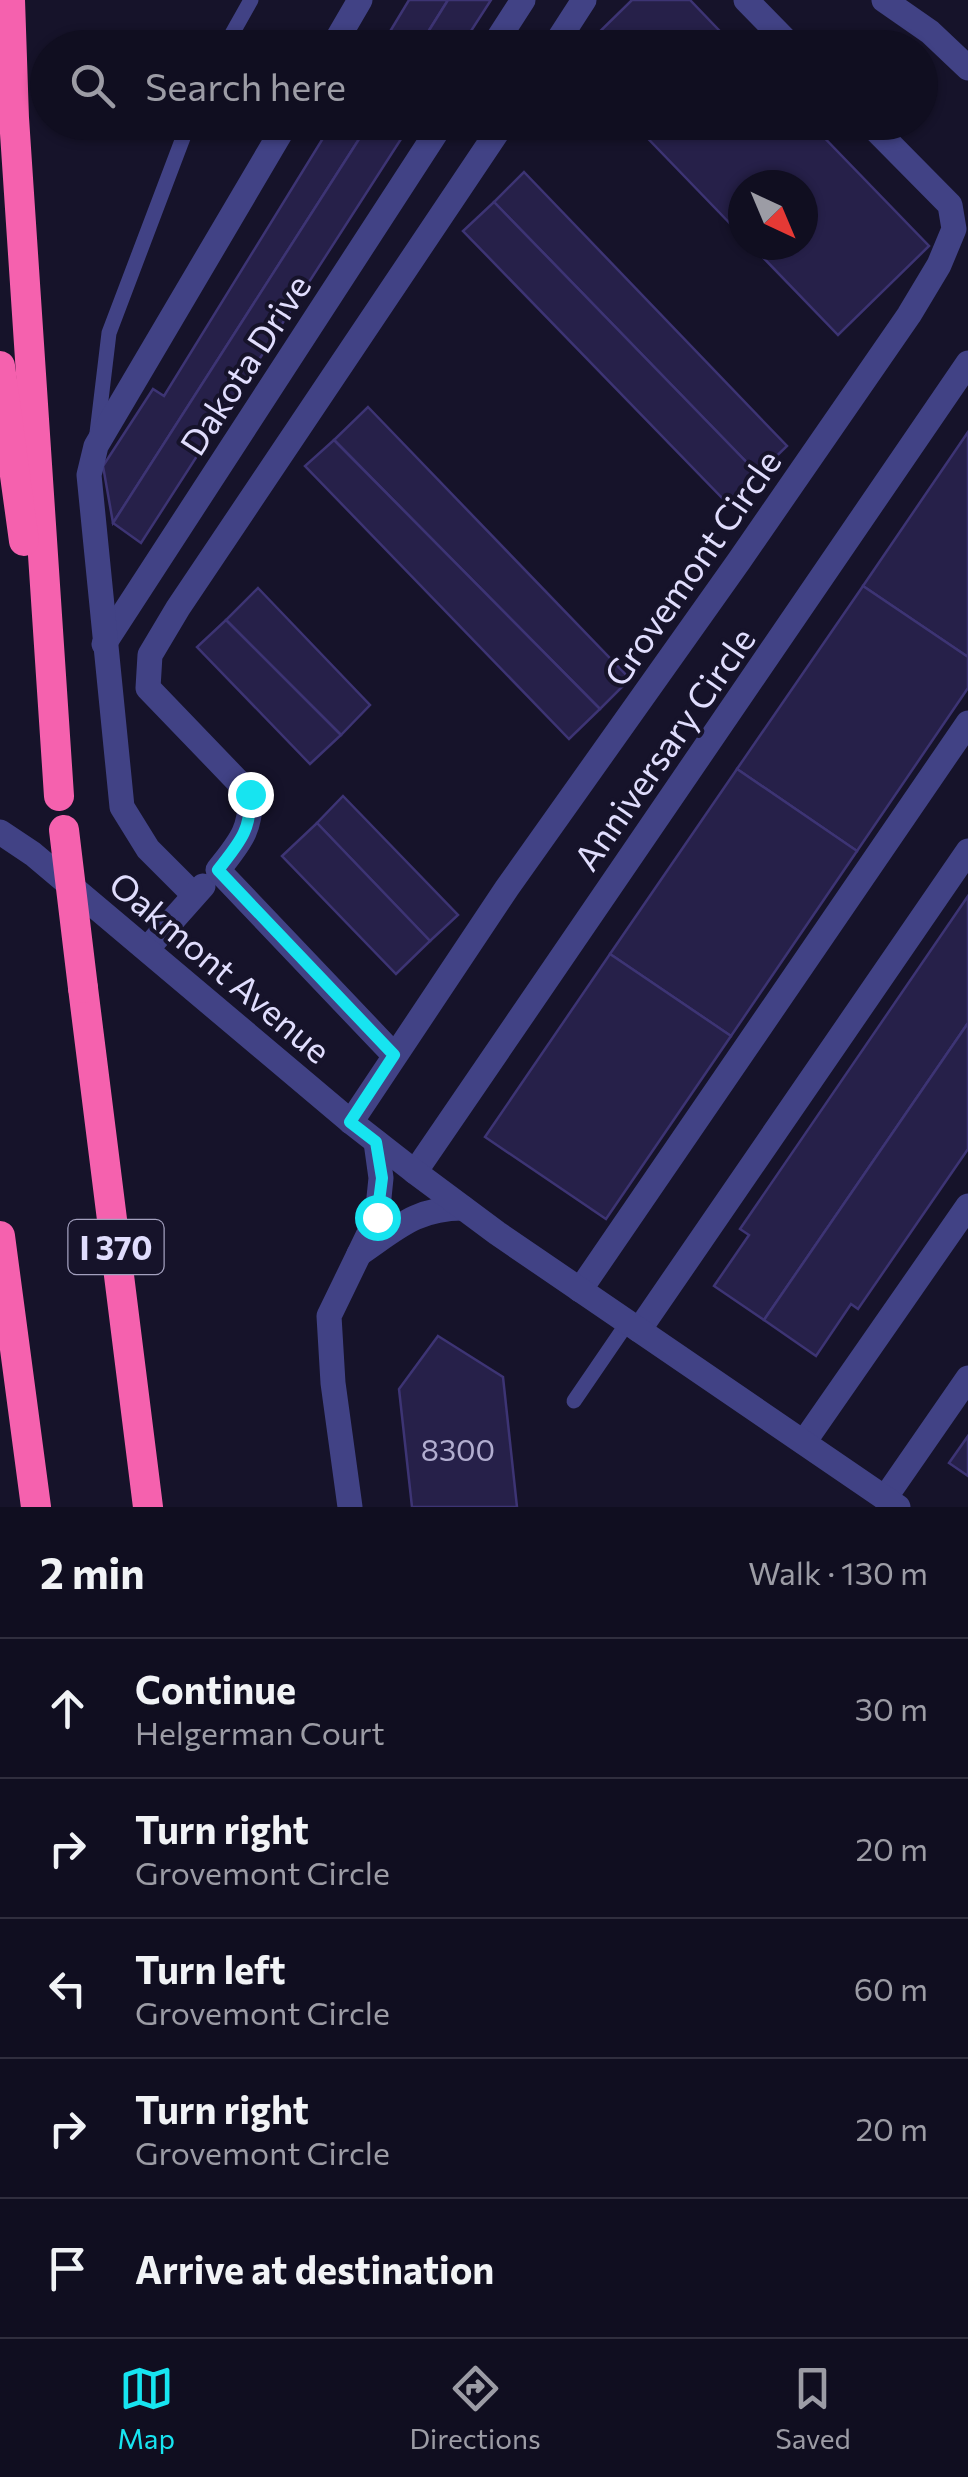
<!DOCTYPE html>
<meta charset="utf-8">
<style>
:root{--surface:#100e20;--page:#191729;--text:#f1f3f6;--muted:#9c9ca5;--line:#302e3e;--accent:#17e4f0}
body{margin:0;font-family:Commissioner,sans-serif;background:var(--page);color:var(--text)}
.compass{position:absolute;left:728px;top:170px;width:90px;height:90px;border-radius:50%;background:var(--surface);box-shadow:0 2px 8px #0004;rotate:136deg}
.stop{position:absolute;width:30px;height:30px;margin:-22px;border:8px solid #17e4f0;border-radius:50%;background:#fff}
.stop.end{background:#17e4f0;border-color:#fff;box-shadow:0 2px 10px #0008}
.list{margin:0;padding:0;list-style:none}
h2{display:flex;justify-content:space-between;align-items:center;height:130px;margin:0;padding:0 40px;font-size:42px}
h2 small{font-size:32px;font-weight:400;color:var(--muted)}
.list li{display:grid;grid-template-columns:65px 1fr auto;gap:30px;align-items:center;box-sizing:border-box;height:140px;padding:0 40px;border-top:2px solid var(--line)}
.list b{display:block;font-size:38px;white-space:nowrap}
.list p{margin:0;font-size:32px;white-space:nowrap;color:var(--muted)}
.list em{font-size:32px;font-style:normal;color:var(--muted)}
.icon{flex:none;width:55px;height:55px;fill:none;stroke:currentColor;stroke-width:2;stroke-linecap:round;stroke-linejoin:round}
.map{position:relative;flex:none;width:968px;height:1507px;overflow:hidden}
.search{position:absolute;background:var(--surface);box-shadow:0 2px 8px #0004;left:30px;right:30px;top:30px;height:110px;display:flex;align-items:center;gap:25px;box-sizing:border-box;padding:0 35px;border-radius:55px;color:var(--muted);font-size:38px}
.sheet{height:830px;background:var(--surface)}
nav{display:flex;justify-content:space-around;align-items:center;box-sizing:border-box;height:140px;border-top:2px solid var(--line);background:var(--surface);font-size:28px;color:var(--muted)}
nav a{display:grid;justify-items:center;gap:5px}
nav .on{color:var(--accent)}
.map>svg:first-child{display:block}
.building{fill:#262049;stroke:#3d3474;stroke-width:2.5}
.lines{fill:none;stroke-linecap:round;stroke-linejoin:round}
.service{stroke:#414285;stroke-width:15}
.minor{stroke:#414285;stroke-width:25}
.tertiary{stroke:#414285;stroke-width:25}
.motorway{stroke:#f561ae;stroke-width:30}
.motorway-bridge{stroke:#f561ae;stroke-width:30}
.route{stroke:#17e4f0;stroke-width:12}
.labels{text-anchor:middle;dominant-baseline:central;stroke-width:8;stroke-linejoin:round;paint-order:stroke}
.number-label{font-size:30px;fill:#b2aed0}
.shield{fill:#16132a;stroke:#a3a0be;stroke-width:2.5}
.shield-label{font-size:32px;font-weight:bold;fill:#e0ddfd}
.street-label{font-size:35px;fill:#e0ddfd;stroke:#16132a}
</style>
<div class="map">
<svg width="968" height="1507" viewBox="0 0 968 1507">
<rect width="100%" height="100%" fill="#16132a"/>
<g class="building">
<path d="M409 0H448L418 48H380Z"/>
<path d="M448 0H491L460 48H418Z"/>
<path d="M632 0H690L736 48H583Z"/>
<path d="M333 122H370L113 523 103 466 153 389 164 396Z"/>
<path d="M370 122H412L141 543 113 523Z"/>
<path d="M632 122H809L929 246 838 335 751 245H803V185H743V237Z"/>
<path d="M524 172 787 446 758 474 494 202Z"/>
<path d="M494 202 758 474 727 503 463 231Z"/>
<path d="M368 407 630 679 600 709 334 440Z"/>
<path d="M968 432V657L863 586Z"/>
<path d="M334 440 600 709 569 739 305 466Z"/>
<path d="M863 586 968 657V688L857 851 737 769Z"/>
<path d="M258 588 370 705 341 735 226 620Z"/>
<path d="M226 620 341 735 310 764 197 647Z"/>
<path d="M737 769 857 851 731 1036 610 954Z"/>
<path d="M343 796 458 915 430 941 317 823Z"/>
<path d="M317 823 430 941 396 974 282 856Z"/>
<path d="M968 896V1023L764 1320 714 1286 749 1235 740 1229Z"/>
<path d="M610 954 731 1036 606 1219 485 1137Z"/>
<path d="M968 1023V1149L858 1309 851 1304 816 1356 764 1320Z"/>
<path d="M438 1336 503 1377 517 1507H412L399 1389Z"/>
<path d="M968 1436V1476L949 1463Z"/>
</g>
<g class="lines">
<g class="service">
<path d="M224 48 251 0"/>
<path d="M97 433 109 333 189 122"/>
<path d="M574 1401 628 1322"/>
</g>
<g class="minor">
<path d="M746 0 793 48"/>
<path d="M884 0 930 32 968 68"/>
<path d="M332 48 360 0"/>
<path d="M492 48 523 0"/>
<path d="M553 48 584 0"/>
<path d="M104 644 443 122"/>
<path d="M194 895 148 849 122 807 89 475 96 446 287 122"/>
<path d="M147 949 203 886"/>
<path d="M394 1055 218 870C239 843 252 830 250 794L148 688 150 655 178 608 504 122"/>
<path d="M351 1122 507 888 739 561 909 315 939 265 954 229 950 205 868 122"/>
<path d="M415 1172 968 363"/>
<path d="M359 1254C396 1229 416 1208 463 1208"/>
<path d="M580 1290 968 723"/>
<path d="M639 1330 968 851"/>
<path d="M804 1442 968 1206"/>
<path d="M885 1498 968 1378"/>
<path d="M350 1507 333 1383 329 1316 377 1217 381 1178 376 1142"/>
</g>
<path class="tertiary" d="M0 832 33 854 351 1122 415 1172 497 1233 898 1507"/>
<g class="motorway">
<path d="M10 0 14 118 59 796"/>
<path d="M0 366 24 541"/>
<path d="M83 988 148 1507"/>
<path d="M0 1236 36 1507"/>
</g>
<path class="motorway-bridge" d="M64 830 83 988"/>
</g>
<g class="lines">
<path class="route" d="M250 794C252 830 239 843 218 870L394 1055 350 1122 376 1142 382 1178 377 1217"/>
</g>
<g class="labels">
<g class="number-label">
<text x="458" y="1448">8300</text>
</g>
<rect class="shield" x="68.5" y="1220" width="95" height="54" rx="8"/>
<g class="shield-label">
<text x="116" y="1247">I 370</text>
</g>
<g class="street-label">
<text transform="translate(244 364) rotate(-57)">Dakota Drive</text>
<text transform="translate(691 567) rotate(-55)">Grovemont Circle</text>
<text transform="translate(663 748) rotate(-55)">Anniversary Circle</text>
<text transform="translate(221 966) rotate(40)">Oakmont Avenue</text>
</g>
</g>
</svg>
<svg class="compass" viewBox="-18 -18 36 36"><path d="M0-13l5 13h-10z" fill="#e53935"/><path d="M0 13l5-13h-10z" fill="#9c9ca5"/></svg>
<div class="stop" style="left:377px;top:1217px"></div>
<div class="stop end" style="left:250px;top:794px"></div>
<div class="search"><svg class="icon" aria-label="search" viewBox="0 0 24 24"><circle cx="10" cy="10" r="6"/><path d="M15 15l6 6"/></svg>Search here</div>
</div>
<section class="sheet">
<h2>2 min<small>Walk · 130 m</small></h2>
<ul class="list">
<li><svg class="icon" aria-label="ahead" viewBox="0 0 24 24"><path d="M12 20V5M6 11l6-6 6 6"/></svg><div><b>Continue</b><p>Helgerman Court</p></div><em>30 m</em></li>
<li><svg class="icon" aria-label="right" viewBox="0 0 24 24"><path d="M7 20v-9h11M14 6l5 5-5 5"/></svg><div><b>Turn right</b><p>Grovemont Circle</p></div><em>20 m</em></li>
<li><svg class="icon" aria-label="left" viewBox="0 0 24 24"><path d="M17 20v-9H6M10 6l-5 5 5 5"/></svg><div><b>Turn left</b><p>Grovemont Circle</p></div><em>60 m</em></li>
<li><svg class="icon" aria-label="right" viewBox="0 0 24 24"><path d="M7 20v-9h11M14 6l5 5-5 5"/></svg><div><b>Turn right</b><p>Grovemont Circle</p></div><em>20 m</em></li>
<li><svg class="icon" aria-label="arrive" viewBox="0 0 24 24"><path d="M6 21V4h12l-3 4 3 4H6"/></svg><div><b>Arrive at destination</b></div></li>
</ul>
</section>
<nav>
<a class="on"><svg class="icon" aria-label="map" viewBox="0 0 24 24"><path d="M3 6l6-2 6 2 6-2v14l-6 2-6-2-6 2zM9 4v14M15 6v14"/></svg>Map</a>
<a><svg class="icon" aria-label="directions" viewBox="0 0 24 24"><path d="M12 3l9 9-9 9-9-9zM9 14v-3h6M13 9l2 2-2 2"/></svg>Directions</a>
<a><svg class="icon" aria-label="saved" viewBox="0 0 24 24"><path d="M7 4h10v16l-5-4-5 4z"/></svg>Saved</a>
</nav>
